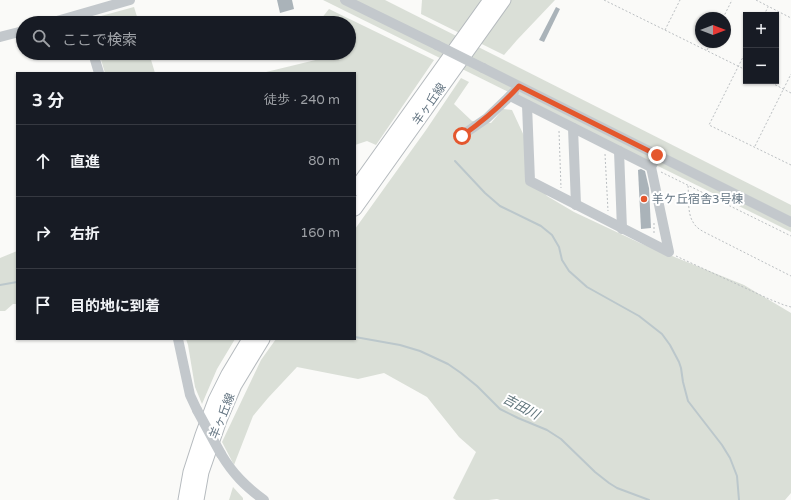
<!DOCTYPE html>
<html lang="ja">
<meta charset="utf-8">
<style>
:root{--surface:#171b24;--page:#242831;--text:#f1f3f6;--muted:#9ea1a6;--line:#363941}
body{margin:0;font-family:"Varela Round","Noto Sans JP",sans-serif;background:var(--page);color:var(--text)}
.controls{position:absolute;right:12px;top:12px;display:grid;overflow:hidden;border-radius:0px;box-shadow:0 1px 3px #0004}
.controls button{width:36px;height:36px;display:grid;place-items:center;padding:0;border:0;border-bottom:1px solid var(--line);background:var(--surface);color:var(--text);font:20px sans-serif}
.compass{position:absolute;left:695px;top:12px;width:36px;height:36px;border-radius:50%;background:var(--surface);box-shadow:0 1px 3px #0004;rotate:90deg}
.stop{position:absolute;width:12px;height:12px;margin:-9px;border:3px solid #e4572e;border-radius:50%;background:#fff}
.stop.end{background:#e4572e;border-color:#fff;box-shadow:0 1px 4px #0008}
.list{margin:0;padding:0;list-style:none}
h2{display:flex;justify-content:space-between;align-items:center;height:52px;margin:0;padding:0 16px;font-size:17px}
h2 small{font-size:13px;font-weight:400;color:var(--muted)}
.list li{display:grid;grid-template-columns:26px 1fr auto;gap:12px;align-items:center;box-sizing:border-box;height:72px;padding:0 16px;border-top:1px solid var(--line)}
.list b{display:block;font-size:15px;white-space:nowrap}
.list em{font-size:13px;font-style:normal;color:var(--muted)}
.icon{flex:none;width:22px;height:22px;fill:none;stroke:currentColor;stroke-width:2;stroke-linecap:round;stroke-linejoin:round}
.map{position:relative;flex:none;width:791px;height:500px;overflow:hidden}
.search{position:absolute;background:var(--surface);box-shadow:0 1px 3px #0004;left:16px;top:16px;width:340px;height:44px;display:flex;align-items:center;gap:10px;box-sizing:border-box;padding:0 14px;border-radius:22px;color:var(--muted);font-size:15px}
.panel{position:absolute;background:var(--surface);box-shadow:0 1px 3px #0004;left:16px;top:72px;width:340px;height:268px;border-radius:0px}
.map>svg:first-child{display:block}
.green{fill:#dadfd7}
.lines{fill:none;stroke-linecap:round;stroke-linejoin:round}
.stream{stroke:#bbc7cb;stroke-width:2}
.building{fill:#aab3b9}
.major-casing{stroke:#b5babe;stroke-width:15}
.path{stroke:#bbbfc2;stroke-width:1;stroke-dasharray:2 2;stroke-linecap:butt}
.minor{stroke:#c3c8cc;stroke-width:10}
.major{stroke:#fff;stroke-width:13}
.minor-bridge{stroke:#c3c8cc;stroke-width:10}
.route{stroke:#e4572e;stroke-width:5}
.poi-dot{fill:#e4572e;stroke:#fff;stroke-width:1.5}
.labels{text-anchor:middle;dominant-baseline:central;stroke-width:4;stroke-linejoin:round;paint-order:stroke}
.street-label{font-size:12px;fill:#657683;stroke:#fff}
.poi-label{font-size:12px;fill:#657683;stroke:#fff;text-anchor:start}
.water-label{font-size:13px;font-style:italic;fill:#60757c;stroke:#fff}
</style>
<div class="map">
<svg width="791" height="500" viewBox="0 0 791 500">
<rect width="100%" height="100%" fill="#fafaf8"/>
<g class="green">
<path d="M323 0H385L791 205V232Z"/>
<path d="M422 0H555L517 40 504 55 421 14Z"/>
<path d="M134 7 139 23H91L90 19Z"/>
<path d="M329 9 434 60 376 145 367 141 355 145V73H262L332 56 331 53H349V23H322L321 19Z"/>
<path d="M99 53H149L155 73H105Z"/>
<path d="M461 78 469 82 454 104 472 121 491 123 503 109 512 110 525 138 532 177 547 196 574 212 640 243 744 285 791 313V493L785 500H500L497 499 489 500H456L453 498 476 452 459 437 427 397 384 373 358 379 297 367 268 398 253 416 234 465 222 442 261 360 276 339H355V229L426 130Z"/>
<path d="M17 251V304H13L5 311H0V258Z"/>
<path d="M186 339H235L217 369 202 404 195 387 188 345Z"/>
<path d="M233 487 243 498V500H229Z"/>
</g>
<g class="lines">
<g class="stream">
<path d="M455 161 485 193 500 206 541 226 552 235 559 247 562 260 569 271 587 287 639 316 662 334 670 345 679 362 681 368 683 382 688 401 698 414 722 445 730 458 737 476 739 500"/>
<path d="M0 285 17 282"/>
<path d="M355 337 400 345 420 351 448 364 461 373 477 386 500 409 518 418 547 430 561 439 595 472 609 483 617 488 649 500"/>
</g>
</g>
<g class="building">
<path d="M277 0H292L294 9 280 13Z"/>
<path d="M556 7 560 9 544 42 539 40Z"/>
<path d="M641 169 645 171 649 188 651 228 641 229 638 170Z"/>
</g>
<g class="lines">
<defs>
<g id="major">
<path d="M355 189 490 0"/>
<path d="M355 209 504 0"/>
<path d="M185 500 190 472 202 435 215 400 228 374 249 339"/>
<path d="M197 500 202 472 220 420 235 385 263 339"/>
</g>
</defs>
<use href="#major" class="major-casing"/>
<g class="path">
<path d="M604 0 746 70"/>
<path d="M756 0 791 18"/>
<path d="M764 15 768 7"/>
<path d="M723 18 732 0"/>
<path d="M665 30 680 0"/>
<path d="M707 50 711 42"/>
<path d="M746 51 709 125 791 165"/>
<path d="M768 81 791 93"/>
<path d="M559 131 561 188"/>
<path d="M755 146 791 74"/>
<path d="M605 154 608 211"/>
<path d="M661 172 791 236"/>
<path d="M688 186C689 196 687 213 693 222 696 228 702 231 708 234L791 276"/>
<path d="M654 223V234"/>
<path d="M676 256 769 299 784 305 791 307"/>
</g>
<g class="minor">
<path d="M345 0 437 45"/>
<path d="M50 23 130 0"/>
<path d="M0 37 23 31"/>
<path d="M93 53 99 73"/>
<path d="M483 68 791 222"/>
<path d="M510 96 651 167"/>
<path d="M527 105 530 181 669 252 651 167 657 155"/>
<path d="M573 128 576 205"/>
<path d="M461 136 487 118 514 92"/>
<path d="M619 151 622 229"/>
<path d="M178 339 190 395 197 410"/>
<path d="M221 454C233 474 245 486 264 500"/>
</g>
<use href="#major" class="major"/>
<g class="minor-bridge">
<path d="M437 45 483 68"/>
<path d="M197 410 221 454"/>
</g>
</g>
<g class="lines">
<path class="route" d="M462 136C483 121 501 106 519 86L657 155"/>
</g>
<circle class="poi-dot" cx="644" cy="199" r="4"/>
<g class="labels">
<g class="street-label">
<text transform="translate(429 104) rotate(-55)">羊ヶ丘線</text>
<text transform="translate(222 416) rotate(-68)">羊ヶ丘線</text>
</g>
<g class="poi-label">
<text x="652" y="199">羊ケ丘宿舎3号棟</text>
</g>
<g class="water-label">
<text transform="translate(521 407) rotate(28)">吉田川</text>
</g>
</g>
</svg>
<div class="controls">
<button>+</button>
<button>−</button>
</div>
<svg class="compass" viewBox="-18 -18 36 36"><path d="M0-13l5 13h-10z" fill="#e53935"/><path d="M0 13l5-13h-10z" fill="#9ea1a6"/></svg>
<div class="stop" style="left:462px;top:136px"></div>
<div class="stop end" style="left:657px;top:155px"></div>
<div class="search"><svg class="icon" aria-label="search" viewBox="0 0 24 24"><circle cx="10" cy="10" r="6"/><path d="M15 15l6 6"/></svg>ここで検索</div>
<section class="panel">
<h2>3 分<small>徒歩 · 240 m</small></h2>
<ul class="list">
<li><svg class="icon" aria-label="ahead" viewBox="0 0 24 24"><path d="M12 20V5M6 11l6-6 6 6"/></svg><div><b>直進</b></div><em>80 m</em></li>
<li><svg class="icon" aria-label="right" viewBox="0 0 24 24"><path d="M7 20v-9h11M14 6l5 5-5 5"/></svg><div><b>右折</b></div><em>160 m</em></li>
<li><svg class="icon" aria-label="arrive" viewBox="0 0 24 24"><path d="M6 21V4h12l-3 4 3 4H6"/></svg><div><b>目的地に到着</b></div></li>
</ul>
</section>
</div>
